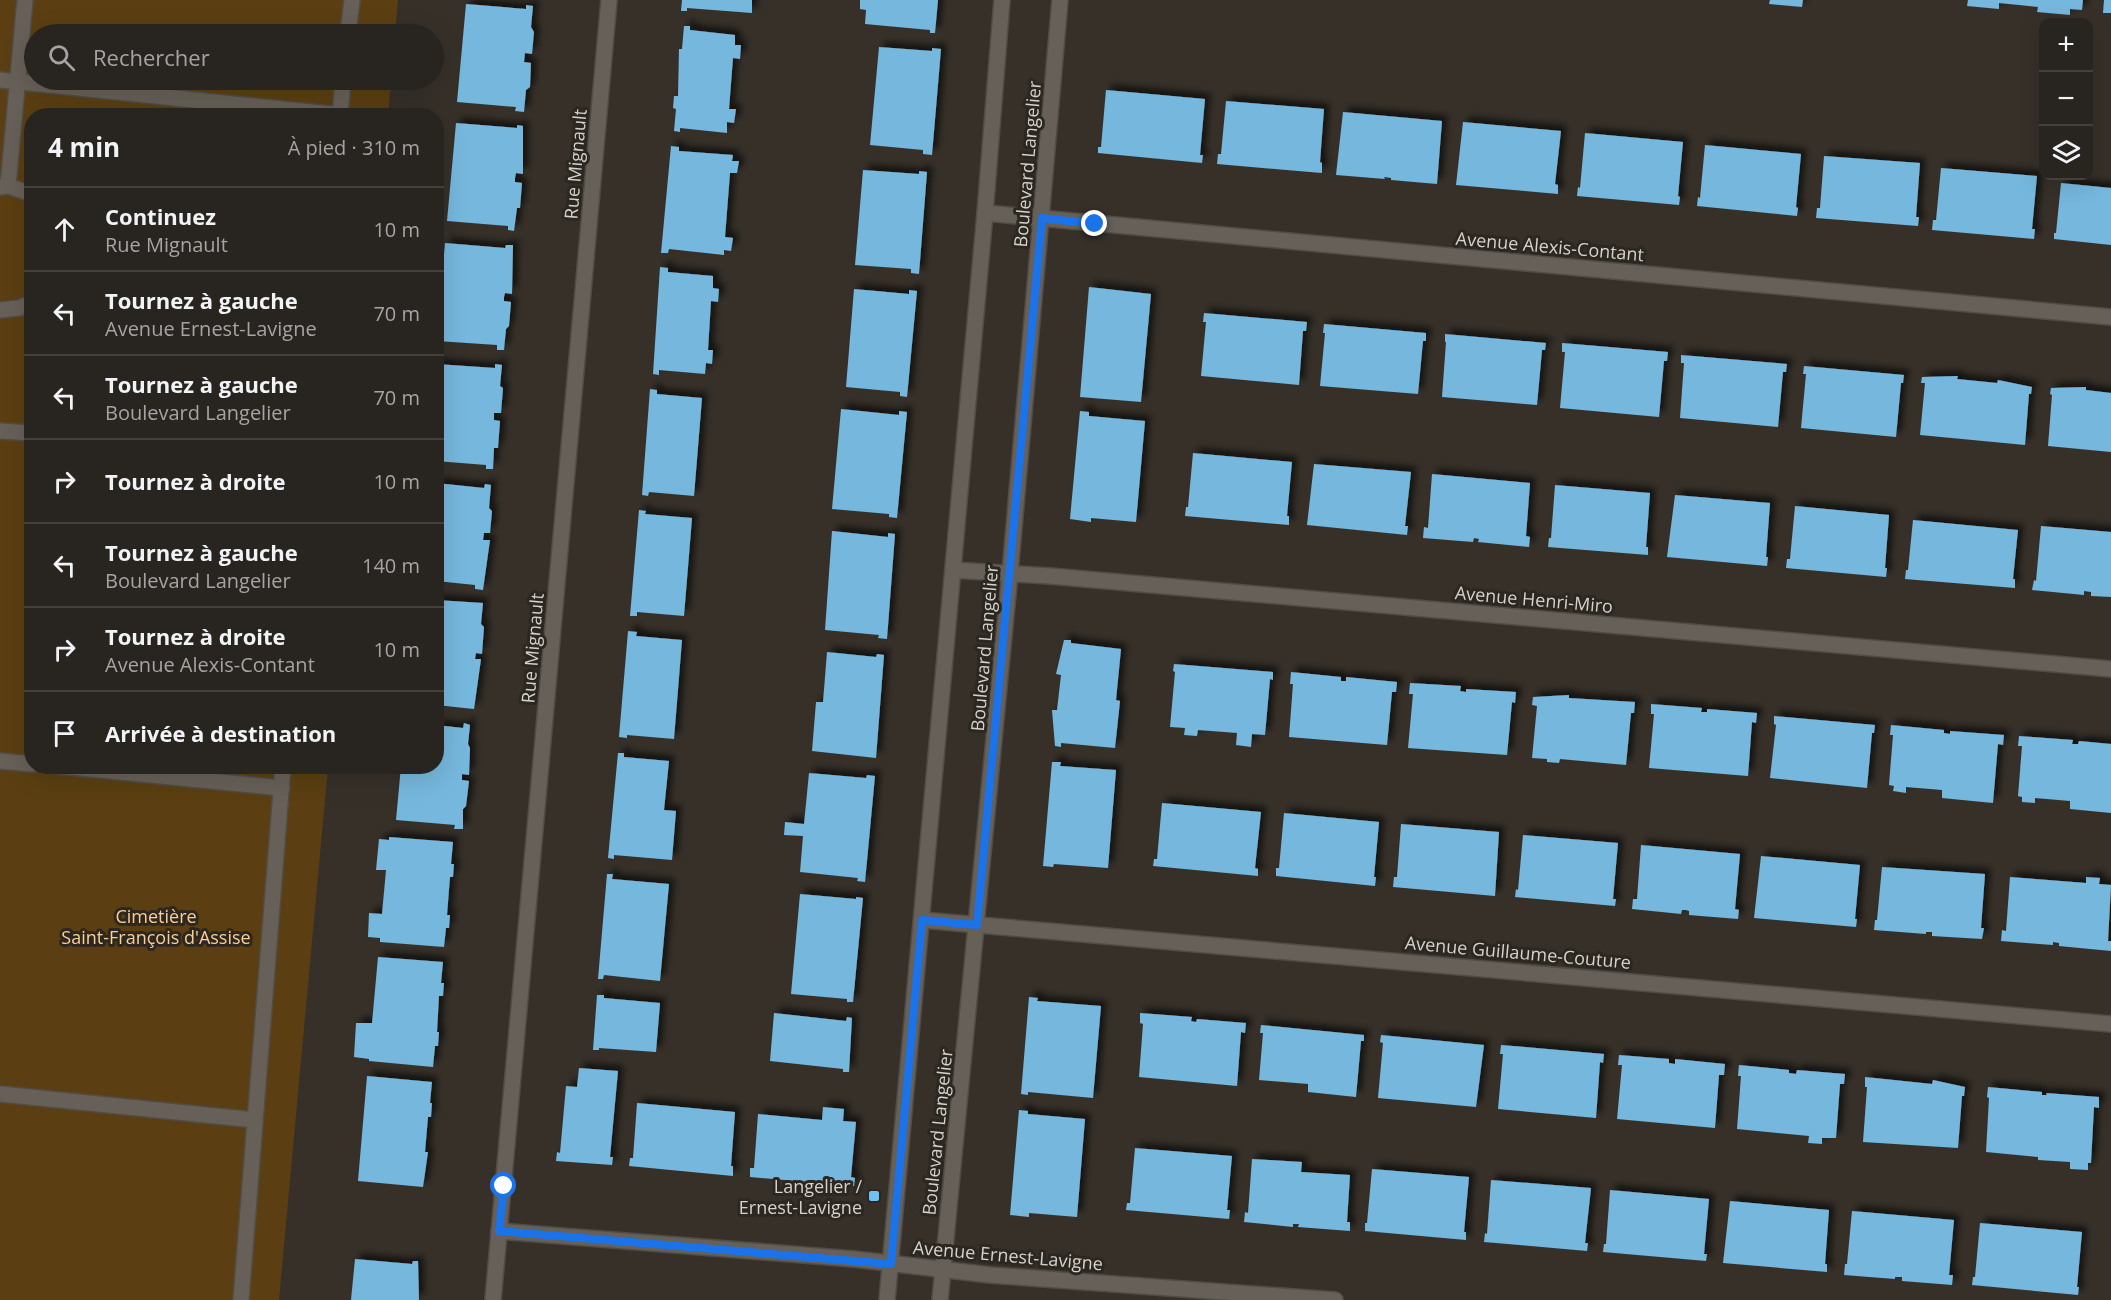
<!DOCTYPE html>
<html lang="fr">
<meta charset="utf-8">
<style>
:root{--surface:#28241f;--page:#34302c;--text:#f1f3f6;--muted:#a5a4a4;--line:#44413d}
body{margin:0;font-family:"Open Sans",sans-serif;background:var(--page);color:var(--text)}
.controls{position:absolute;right:18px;top:18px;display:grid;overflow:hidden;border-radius:12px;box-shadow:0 6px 24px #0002}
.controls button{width:54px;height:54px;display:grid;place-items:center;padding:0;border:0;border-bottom:2px solid var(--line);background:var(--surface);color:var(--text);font:30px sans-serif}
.stop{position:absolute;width:18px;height:18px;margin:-14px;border:4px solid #1a73e8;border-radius:50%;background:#fff}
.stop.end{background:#1a73e8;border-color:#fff;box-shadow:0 2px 6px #0008}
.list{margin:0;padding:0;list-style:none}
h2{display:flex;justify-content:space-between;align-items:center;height:78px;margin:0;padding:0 24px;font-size:26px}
h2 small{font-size:20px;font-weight:400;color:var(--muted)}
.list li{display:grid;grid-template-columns:39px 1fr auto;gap:18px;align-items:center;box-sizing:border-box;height:84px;padding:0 24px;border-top:2px solid var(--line)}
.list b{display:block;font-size:22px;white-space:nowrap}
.list p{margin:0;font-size:20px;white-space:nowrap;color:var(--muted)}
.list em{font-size:20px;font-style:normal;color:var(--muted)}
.icon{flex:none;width:33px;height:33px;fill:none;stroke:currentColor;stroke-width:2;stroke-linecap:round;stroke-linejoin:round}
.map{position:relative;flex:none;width:2111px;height:1300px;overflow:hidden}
.search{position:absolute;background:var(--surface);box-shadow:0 6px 24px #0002;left:24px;top:24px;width:420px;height:66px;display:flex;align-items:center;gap:15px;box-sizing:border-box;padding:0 21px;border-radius:33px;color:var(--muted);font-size:22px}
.panel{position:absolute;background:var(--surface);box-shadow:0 6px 24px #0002;left:24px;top:108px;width:420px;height:666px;border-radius:24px}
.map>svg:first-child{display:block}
.green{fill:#5b3f12}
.building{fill:#76b7dd;filter:url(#shadow)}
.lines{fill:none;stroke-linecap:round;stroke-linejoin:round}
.lane-casing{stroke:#514c46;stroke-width:18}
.street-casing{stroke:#514c46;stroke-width:18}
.secondary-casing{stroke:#514c46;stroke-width:18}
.lane{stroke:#666058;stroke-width:15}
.street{stroke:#666058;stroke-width:15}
.secondary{stroke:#666058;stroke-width:15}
.route{stroke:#1a73e8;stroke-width:8}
.poi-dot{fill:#6dc2f3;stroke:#2c2720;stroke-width:2}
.labels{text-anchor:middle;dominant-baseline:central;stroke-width:6;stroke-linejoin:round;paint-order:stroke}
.street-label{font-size:18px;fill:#d5d2cd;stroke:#2c2720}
.park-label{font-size:18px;fill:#fcce91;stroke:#2c2720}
.poi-label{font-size:18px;fill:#d5d2cd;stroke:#2c2720;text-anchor:end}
</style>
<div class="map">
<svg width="2111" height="1300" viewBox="0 0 2111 1300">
<defs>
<filter id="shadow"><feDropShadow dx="5.5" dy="-5.5" stdDeviation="3" flood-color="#0009"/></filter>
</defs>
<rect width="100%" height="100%" fill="#363029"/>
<path class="green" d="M0 0H398L395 34H34V80H391L388 115 32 116V766L328 767 279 1300H0Z"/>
<g class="building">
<path d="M682 0H752V13L687 8V11H681Z"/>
<path d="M860 0H938L935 33H930V30L865 24 866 10 860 9Z"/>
<path d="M1770 0H1803L1802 7 1769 4Z"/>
<path d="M1968 0H2083L2082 10 2070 9V15L2037 12 2038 7 2019 5 1999 3V9L1967 6Z"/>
<path d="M2104 0H2111V13H2103Z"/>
<path d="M466 4 526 9V5L533 6 531 27 534 32 532 54 525 53 524 62 531 63 530 87 526 90 524 112 515 111 516 107 457 102Z"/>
<path d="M684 26H690V30L735 35V45H741L740 59 733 58 729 109H736L734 123 727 122V133L680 128V132L674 131 676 109 673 108 674 96H678L679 49H682Z"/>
<path d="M879 47 932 51V48L941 49 932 155 923 154V150L870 145Z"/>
<path d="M1106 90 1205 99 1200 155H1203L1202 163 1098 153V147H1101Z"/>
<path d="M1226 101 1324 109 1320 162 1322 163V173L1217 164 1218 154H1221Z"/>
<path d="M1343 112 1442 121 1437 184 1391 180V178L1384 177 1385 179 1336 175Z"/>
<path d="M1463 122 1561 131 1555 184 1558 185V194L1456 185Z"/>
<path d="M456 123 517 128V125L523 126V174L516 173 515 178V182L522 183 520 208H517L514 231 508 230V226L447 221Z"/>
<path d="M1585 133 1683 142 1678 196 1680 197 1679 205 1577 196 1578 187 1580 188Z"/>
<path d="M1705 145 1801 154 1796 207 1798 208 1797 216 1697 206 1698 197 1700 198Z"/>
<path d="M671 146 679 147V151L733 155 732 161H739L737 173H730L725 237 733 238 731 251 724 250V255L669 249 668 253H661Z"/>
<path d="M1824 156 1920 163 1916 217H1919L1918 226 1816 218 1817 208H1820Z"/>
<path d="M1941 168 2037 176 2032 229H2035L2034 239 1932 230 1933 220H1936Z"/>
<path d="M863 170 919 174V171L927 172 919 274 911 273V269L855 265Z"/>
<path d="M2061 183 2111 188V245L2054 239V233H2056Z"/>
<path d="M445 243 505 248 506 245H513L512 294 505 293 504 297V301L511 302 509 326 506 329 504 350H497V345L437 341Z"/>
<path d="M660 267 668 268V272L713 276V288L719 289 718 302 711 301 708 350H713L712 364 706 363 705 374 659 370V375L653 374Z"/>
<path d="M1089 287 1151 294 1141 402 1080 397Z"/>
<path d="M854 289 909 294V290L917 291 907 397 900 396V392L846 387Z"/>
<path d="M1204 313 1307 322 1306 331H1303L1299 385 1201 376 1206 322H1203Z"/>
<path d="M1324 324 1426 333V341H1423L1418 394 1320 386 1325 333H1323Z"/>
<path d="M1445 334 1546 343 1545 350H1542L1537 405 1442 397 1446 342H1445Z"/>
<path d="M1562 343 1668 352 1667 361H1664L1659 417 1560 408 1565 352H1562Z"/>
<path d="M1681 355 1787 364 1786 372H1783L1778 427 1680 418 1684 363H1681Z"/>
<path d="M436 364 495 368V364L502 365 500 386 503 388 501 413H494V420L500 421 498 448H494L493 469H486V465L436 461Z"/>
<path d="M1804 366 1904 375 1903 383H1901L1896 437 1801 428 1806 374H1803Z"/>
<path d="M1958 376 1957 379 1997 383 1998 380 2032 387 2031 394H2029L2025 445 1920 435 1925 383H1921L1922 377Z"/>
<path d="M2086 387V390L2111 393V452L2048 446 2052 395 2050 394 2051 388Z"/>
<path d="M650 389 657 390V394L702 398 694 496 649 492 648 496 642 495Z"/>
<path d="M841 409 899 415V411L907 412 897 518 889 517V514L832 509Z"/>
<path d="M1080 411 1089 412V416L1145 421 1136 522 1091 518V522L1070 519Z"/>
<path d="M1193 453 1292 462 1287 516H1289V525L1185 516 1186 507H1188Z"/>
<path d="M1314 464 1411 472 1405 526H1408L1407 535 1307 525Z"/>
<path d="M1432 474 1530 483 1526 536 1530 537 1529 547 1478 542 1479 539 1474 538 1473 542 1423 538 1424 527 1428 528Z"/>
<path d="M436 483 484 488 485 484 491 485 489 508 492 511 490 533H484L483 540H490L483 590 475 589V585L436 581Z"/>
<path d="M1555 485 1650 493 1646 547H1648V555L1548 547 1549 538H1551Z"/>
<path d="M1675 495 1770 503 1766 557H1768L1767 566 1667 557Z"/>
<path d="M1795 506 1889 515 1885 568H1887L1886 577 1786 568 1787 559H1790Z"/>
<path d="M639 510 646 511 645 514 692 518 684 616 637 612V616H630Z"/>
<path d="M1913 520 2018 530 2013 579H2015V588L1905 579 1906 570H1908Z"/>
<path d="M2041 526 2111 532V597L2091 596V592L2084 591V595L2032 590 2034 580 2036 581Z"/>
<path d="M832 531 888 537V533L895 534 887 639 878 638 879 635 825 630Z"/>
<path d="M436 600 483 603 481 624 484 627 482 654 476 653 475 659H481L474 709 436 705Z"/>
<path d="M628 631 637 632 636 636 682 640 674 739 627 735V738L619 737Z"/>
<path d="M1064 640H1071V643L1121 649 1116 700 1120 701 1115 748 1061 743V747L1055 746 1052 710H1057L1061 675 1056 674Z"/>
<path d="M827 652 876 657 877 654 884 655 876 758 812 751 816 702H823Z"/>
<path d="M1174 664 1273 672V680L1270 679 1265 735 1252 734 1251 747 1236 745 1237 733 1198 730 1197 736 1184 735 1185 728 1170 727 1175 672 1173 671Z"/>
<path d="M1291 672 1341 677V681H1346V677L1397 682 1396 692H1392L1387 745 1289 737 1293 684H1290Z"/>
<path d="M1410 683 1461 686 1460 691 1466 692V689L1516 692 1515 703 1512 702 1507 755 1408 748 1413 694H1409Z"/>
<path d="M1569 695V698L1635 702 1634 713H1631L1626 765 1560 759 1559 763 1547 762V759L1532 758 1537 706 1532 705 1533 697Z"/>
<path d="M1651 704 1702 708 1701 712H1707V709L1757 713 1756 723 1752 722 1748 776 1649 768 1654 714H1651Z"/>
<path d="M1774 716 1875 725 1874 733H1872L1867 788 1770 778 1776 725 1774 724Z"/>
<path d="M464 723 470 725 468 744 470 748 469 775 462 774V780L469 781 466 806 463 809V829H454L455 825 396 820 401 766H436V725L463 728Z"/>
<path d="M1891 725 1944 730V733L1950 734V731L2004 735 2003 745 1998 744 1993 803 1942 798V790L1906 787V793L1893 791 1894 786 1889 785 1893 735H1890Z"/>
<path d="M2019 736 2073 740 2072 744H2078L2079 741 2111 744V813L2070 809V801L2035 798V803L2022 802V797L2018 796 2022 746H2018Z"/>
<path d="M618 753H624V757L669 761 664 810 676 811 672 860 614 855V859L608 858Z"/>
<path d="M1052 762H1061L1060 766 1116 770 1108 868 1054 864 1053 867 1043 866Z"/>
<path d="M809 773 866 778 867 775 875 776 865 882 857 881 858 878 800 872 803 836 784 835 785 822 804 824Z"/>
<path d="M1162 803 1261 812 1255 868 1258 869V876L1153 866 1154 859H1157Z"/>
<path d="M1284 813 1379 822 1374 877H1376L1375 886 1276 876V868H1279Z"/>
<path d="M1401 824 1499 832 1495 896 1393 887 1394 877H1397Z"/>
<path d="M1523 835 1618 843 1613 899H1616L1615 906 1515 897 1516 889 1518 890Z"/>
<path d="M389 837 453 842 451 864H454L453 877H450L447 915H450L449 928H446L444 947 380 942V938L368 937 369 913 382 914 386 870H376L379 839 389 840Z"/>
<path d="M1641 845 1740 854 1735 909 1739 910 1738 919 1689 915V911L1686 910H1682L1681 914 1632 909 1633 899H1637Z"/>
<path d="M1761 856 1860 865 1855 919H1857L1856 927 1754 918Z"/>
<path d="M1882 867 1985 874 1981 928H1984L1982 939 1932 936V932H1926V934L1874 930 1875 920H1877Z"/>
<path d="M607 874H613L612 879 669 884 660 981 604 975 603 979H598Z"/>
<path d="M2010 877 2086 883V877L2100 878 2099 884 2111 885 2108 941H2111V951L2059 946V943L2053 942V945L2001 941 2002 930 2006 931Z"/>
<path d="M800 894 856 899V897L863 898 853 1002H847V999L791 994Z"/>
<path d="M378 957 443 962 441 983H444L443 996H439L437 1032H439L438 1046H435L433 1067 369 1061V1059L354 1057 356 1023H372Z"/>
<path d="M597 995H604V998L660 1003 656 1052 599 1048V1050H593Z"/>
<path d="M1029 997 1038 998 1037 1001 1101 1006 1093 1098 1028 1092V1095L1021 1094Z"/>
<path d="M774 1013 846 1021 847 1017 852 1018 849 1072H843V1069L770 1061Z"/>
<path d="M1140 1013 1192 1017 1191 1021 1196 1022 1197 1019 1246 1023 1245 1033 1241 1032 1237 1086 1139 1077 1143 1024 1140 1023Z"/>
<path d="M1261 1025 1364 1035V1041H1361L1356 1097 1308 1092V1084L1259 1080 1263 1033H1260Z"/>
<path d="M1381 1035 1484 1045 1476 1107 1378 1098 1383 1043 1380 1042Z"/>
<path d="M1501 1045 1604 1054 1603 1063 1600 1062 1596 1118 1498 1109 1503 1054H1500Z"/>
<path d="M1619 1055 1669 1059V1063L1675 1064V1059L1725 1064 1724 1075H1719L1715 1128 1617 1119 1622 1065H1618Z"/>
<path d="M1739 1065 1789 1070V1073L1796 1074 1797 1070 1845 1074 1844 1084H1840L1836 1138H1822V1144L1808 1143 1809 1136 1737 1129 1741 1076H1738Z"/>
<path d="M579 1068 618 1071 610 1157H613L612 1165 556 1161 557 1152 560 1153 566 1086 577 1087Z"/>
<path d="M367 1076 432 1082 430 1103H432L431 1117H428L425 1152H428L423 1187 358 1181Z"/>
<path d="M1865 1077 1932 1084 1933 1080 1965 1087 1964 1096H1962L1958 1148 1863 1142 1867 1087H1865Z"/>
<path d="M1988 1087 2042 1092V1095H2047L2046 1093 2099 1097V1108L2094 1107 2091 1163H2088V1170L2070 1169V1162L2038 1160V1157L1986 1152 1989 1098 1987 1097Z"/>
<path d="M637 1103 735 1112 731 1166H733V1176L629 1166 630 1158H633Z"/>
<path d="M823 1107 844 1109 843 1121 856 1122 851 1177 855 1178 854 1186 750 1177V1168H754L758 1114 822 1120Z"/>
<path d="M1019 1110 1028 1111V1114L1085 1119 1077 1217 1029 1213V1217L1010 1215Z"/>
<path d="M1135 1148 1232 1156 1227 1210H1230L1229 1219 1126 1210 1127 1203H1130Z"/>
<path d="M1252 1159 1302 1162 1301 1172 1350 1175 1347 1222H1350V1231L1298 1227 1299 1224H1293V1227L1244 1222 1245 1212 1248 1213Z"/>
<path d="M1372 1169 1469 1177 1464 1232H1466V1240L1365 1231V1223H1367Z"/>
<path d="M1491 1180 1591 1188 1585 1243H1588L1587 1251 1484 1242 1485 1233 1487 1234Z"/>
<path d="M1610 1190 1709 1199 1704 1254H1707L1706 1261 1603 1252 1604 1244H1606Z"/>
<path d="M1730 1201 1829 1210 1825 1264H1827V1272L1723 1263Z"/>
<path d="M1852 1211 1954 1220 1949 1275H1953L1952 1285 1902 1281V1277H1895V1279L1844 1275 1845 1264H1847Z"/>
<path d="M1980 1223 2082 1232 2077 1287H2079L2078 1295 1972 1285 1973 1277H1975Z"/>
<path d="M355 1259 412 1264 413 1261H418L419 1300H351Z"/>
</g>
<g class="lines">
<defs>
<g id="lane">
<path d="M348 34 352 0"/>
<path d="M0 80 340 115"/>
<path d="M340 116 343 80"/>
<path d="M8 186 25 0"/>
<path d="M0 187 8 186 32 194"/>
<path d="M0 310 19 308 32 303"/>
<path d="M0 431 32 433"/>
<path d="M0 761 32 764"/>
<path d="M60 766 282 788"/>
<path d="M0 1094 255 1120"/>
<path d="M241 1300 283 766"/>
</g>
<g id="street">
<path d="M985 213 2111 317"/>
<path d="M953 570 1050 576 2111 669"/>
<path d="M922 920 2111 1024"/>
<path d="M499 1231 854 1259 990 1275 1335 1300"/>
<path d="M493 1300 609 0"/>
</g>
<g id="secondary">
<path d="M887 1300 985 213 1002 0"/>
<path d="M940 1300 1010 573 1060 0"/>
</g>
</defs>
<use href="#lane" class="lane-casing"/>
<use href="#street" class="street-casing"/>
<use href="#secondary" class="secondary-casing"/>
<use href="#lane" class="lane"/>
<use href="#street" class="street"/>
<use href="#secondary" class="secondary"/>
</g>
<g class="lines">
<path class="route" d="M504 1186 499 1231 891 1264 922 920 977 925 1042 218 1095 224"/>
</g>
<rect class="poi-dot" x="868" y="1190" width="12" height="12" rx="3"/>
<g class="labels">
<g class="street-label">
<text transform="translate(575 164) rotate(-85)">Rue Mignault</text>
<text transform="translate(1027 164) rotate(-85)">Boulevard Langelier</text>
<text transform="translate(1550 246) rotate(5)">Avenue Alexis-Contant</text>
<text transform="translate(1534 599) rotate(5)">Avenue Henri-Miro</text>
<text transform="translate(532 648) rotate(-85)">Rue Mignault</text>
<text transform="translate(984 648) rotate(-85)">Boulevard Langelier</text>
<text transform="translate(1518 952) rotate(5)">Avenue Guillaume-Couture</text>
<text transform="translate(937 1132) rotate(-84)">Boulevard Langelier</text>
<text transform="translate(1008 1255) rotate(5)">Avenue Ernest-Lavigne</text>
</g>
<g class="park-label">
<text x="156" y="916">Cimetière<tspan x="156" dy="21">Saint-François d'Assise</tspan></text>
</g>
<g class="poi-label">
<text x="862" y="1186">Langelier /<tspan x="862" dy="21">Ernest-Lavigne</tspan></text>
</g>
</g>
</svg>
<div class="controls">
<button>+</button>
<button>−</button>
<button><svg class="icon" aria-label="layers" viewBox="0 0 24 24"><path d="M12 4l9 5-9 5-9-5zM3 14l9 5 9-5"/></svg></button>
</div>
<div class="stop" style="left:504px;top:1186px"></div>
<div class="stop end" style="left:1095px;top:224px"></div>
<div class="search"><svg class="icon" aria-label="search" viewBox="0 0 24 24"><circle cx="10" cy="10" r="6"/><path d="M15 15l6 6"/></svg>Rechercher</div>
<section class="panel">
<h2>4 min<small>À pied · 310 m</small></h2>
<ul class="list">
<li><svg class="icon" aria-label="ahead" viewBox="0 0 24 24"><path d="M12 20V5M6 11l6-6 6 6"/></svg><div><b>Continuez</b><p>Rue Mignault</p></div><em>10 m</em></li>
<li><svg class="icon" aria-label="left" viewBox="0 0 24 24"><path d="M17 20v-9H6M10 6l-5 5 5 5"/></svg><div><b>Tournez à gauche</b><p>Avenue Ernest-Lavigne</p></div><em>70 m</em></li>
<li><svg class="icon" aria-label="left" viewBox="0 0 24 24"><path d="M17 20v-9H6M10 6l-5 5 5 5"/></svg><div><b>Tournez à gauche</b><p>Boulevard Langelier</p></div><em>70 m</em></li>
<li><svg class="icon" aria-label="right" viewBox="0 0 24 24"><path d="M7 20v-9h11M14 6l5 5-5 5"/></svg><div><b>Tournez à droite</b></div><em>10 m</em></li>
<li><svg class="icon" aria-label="left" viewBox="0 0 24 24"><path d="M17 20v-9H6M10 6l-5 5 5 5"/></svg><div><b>Tournez à gauche</b><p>Boulevard Langelier</p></div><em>140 m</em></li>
<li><svg class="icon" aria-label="right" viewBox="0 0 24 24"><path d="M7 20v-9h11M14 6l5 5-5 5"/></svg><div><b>Tournez à droite</b><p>Avenue Alexis-Contant</p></div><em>10 m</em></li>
<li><svg class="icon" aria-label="arrive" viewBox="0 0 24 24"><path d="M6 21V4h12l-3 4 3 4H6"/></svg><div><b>Arrivée à destination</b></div></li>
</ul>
</section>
</div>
